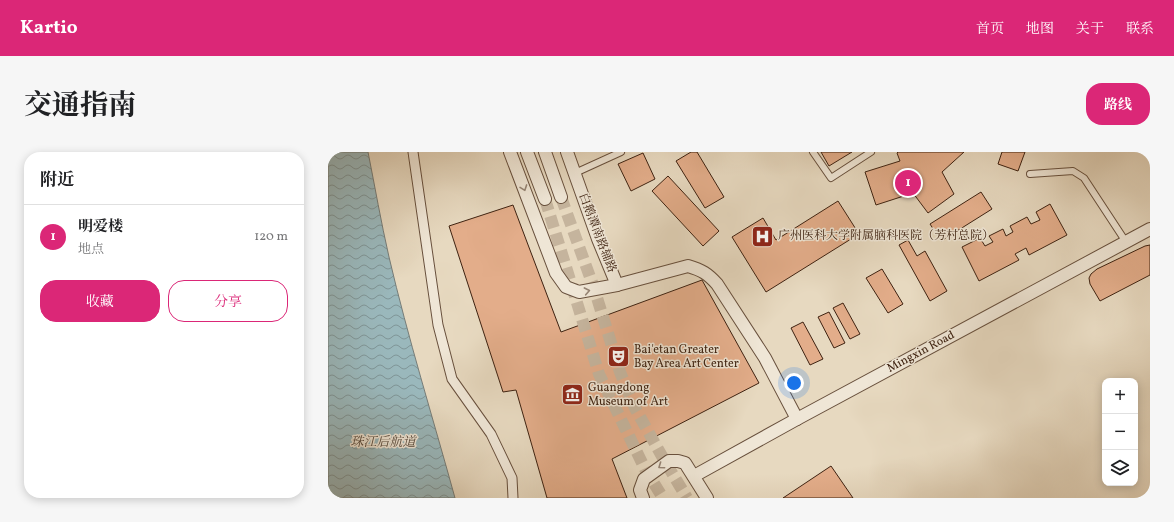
<!DOCTYPE html>
<html lang="zh">
<meta charset="utf-8">
<style>
:root{--surface:#fff;--page:#f6f6f6;--text:#202124;--muted:#757577;--line:#e0e0e0;--accent:#db2777}
body{margin:0;font-family:Vollkorn,"Noto Serif SC",serif;background:var(--page);color:var(--text)}
.controls{position:absolute;right:12px;bottom:12px;display:grid;overflow:hidden;border-radius:8px;box-shadow:0 2px 10px #0003}
.controls button{width:36px;height:36px;display:grid;place-items:center;padding:0;border:0;border-bottom:1px solid var(--line);background:var(--surface);color:var(--text);font:20px sans-serif}
.you{position:absolute;left:466px;top:231px;width:14px;height:14px;margin:-10px;border:3px solid #fff;border-radius:50%;background:#1a73e8;box-shadow:0 0 0 6px #1a73e833}
.badge{display:grid;place-items:center;width:26px;height:26px;border-radius:50%;background:var(--accent);color:#fff;font-size:13px;font-weight:700}
.pin{position:absolute;translate:-50% -50%;border:2px solid #fff;box-shadow:0 1px 4px #0006}
.list{margin:0;padding:0;list-style:none}
h2{display:flex;justify-content:space-between;align-items:center;height:52px;margin:0;padding:0 16px;font-size:17px}
h2 small{font-size:13px;font-weight:400;color:var(--muted)}
.list li{display:grid;grid-template-columns:26px 1fr auto;gap:12px;align-items:center;box-sizing:border-box;height:64px;padding:0 16px;border-top:1px solid var(--line)}
.list b{display:block;font-size:15px;white-space:nowrap}
.list p{margin:0;font-size:13px;white-space:nowrap;color:var(--muted)}
.list em{font-size:13px;font-style:normal;color:var(--muted)}
.actions{display:flex;gap:8px;padding:12px 16px}
.actions a{flex:1;padding:9px 0;border:1px solid var(--accent);border-radius:16px;text-align:center;font-size:14px;color:var(--accent)}
.actions .main{background:var(--accent);color:#fff}
.icon{flex:none;width:22px;height:22px;fill:none;stroke:currentColor;stroke-width:2;stroke-linecap:round;stroke-linejoin:round}
.map{position:relative;flex:none;width:822px;height:346px;overflow:hidden;border-radius:16px}
header{display:flex;align-items:center;gap:24px;box-sizing:border-box;height:56px;padding:0 20px;background:var(--accent);color:#fff}
header strong{font-size:19px}
nav{display:flex;gap:22px;margin-inline-start:auto;font-size:14px}
.intro{display:flex;align-items:center;justify-content:space-between;box-sizing:border-box;height:96px;padding:0 24px}
h1{margin:0;font-size:28px}
.button{padding:10px 18px;border-radius:16px;background:var(--accent);color:#fff;font-size:14px;font-weight:700}
main{display:flex;gap:24px;padding:0 24px}
aside{flex:1;background:var(--surface);border-radius:16px;box-shadow:0 2px 10px #0003}
.map>svg:first-child{display:block}
.water{fill:url(#water-waves);stroke:#757c78}
.building{fill:#e3ad8a;stroke:#3e2211}
.lines{fill:none;stroke-linecap:round;stroke-linejoin:round}
.minor-tunnel{stroke:#c5b49d;stroke-width:12;stroke-dasharray:12 6;stroke-linecap:butt}
.service-casing{stroke:#68503d;stroke-width:8}
.pedestrian-casing{stroke:#68503d;stroke-width:11}
.minor-casing{stroke:#68503d;stroke-width:14}
.service{stroke:#efe6d6;stroke-width:6}
.pedestrian{stroke:#efe6d6;stroke-width:9}
.minor{stroke:#efe6d6;stroke-width:12}
.oneway{stroke:#968474}
.labels{text-anchor:middle;dominant-baseline:central;stroke-width:3;stroke-linejoin:round;paint-order:stroke}
.street-label{font-size:12px;fill:#3e2211;stroke:#efe6d6}
.poi-label{font-size:12px;fill:#3e2211;stroke:#efe6d6;text-anchor:start}
.water-label{font-size:13px;font-style:italic;fill:#55483c;stroke:#efe6d6}
</style>
<header>
<strong>Kartio</strong>
<nav><a>首页</a><a>地图</a><a>关于</a><a>联系</a></nav>
</header>
<div class="intro"><h1>交通指南</h1><a class="button">路线</a></div>
<main>
<aside>
<h2>附近<small></small></h2>
<ul class="list">
<li><span class="badge">1</span><div><b>明爱楼</b><p>地点</p></div><em>120 m</em></li>
</ul>
<div class="actions"><a class="main">收藏</a><a>分享</a></div>
</aside>
<div class="map">
<svg width="822" height="346" viewBox="0 0 822 346">
<defs>
<pattern id="water-waves" width="16" height="10" patternUnits="userSpaceOnUse"><rect width="16" height="10" fill="#9ab8bc"/><path d="M0 5q4-4 8 0t8 0" fill="none" stroke="#7f9597"/></pattern>
</defs>
<rect width="100%" height="100%" fill="#e7d9c0"/>
<filter id="stains"><feTurbulence type="fractalNoise" baseFrequency=".005" numOctaves="4"/><feColorMatrix values="0 0 0 0 .2 0 0 0 0 .09 0 0 0 0 .02 0 0 0 .5 -.17"/></filter>
<radialGradient id="worn" r=".72"><stop offset=".6" stop-color="#630" stop-opacity="0"/><stop offset="1" stop-color="#630" stop-opacity=".3"/></radialGradient>
<path class="water" d="M0 0H40C47 35 53 70 61 105 80 186 105 266 127 346H0Z"/>
<g class="building">
<path d="M363 0H369L396 45 377 56 348 9Z"/>
<path d="M493 0H524L501 14Z"/>
<path d="M570 0H636L614 20 626 42 600 61 585 41 548 53 537 20 572 9 569 1Z"/>
<path d="M674 0H697L690 19 670 12Z"/>
<path d="M315 1 327 27 303 39 290 12Z"/>
<path d="M340 24 391 79 375 94 324 39Z"/>
<path d="M653 40 664 57 613 89 602 72Z"/>
<path d="M510 49 531 82 438 140 404 85 435 66 448 88Z"/>
<path d="M722 52 739 83 701 103 698 96 687 102 691 108 651 129 634 95 652 86 657 94 665 90 661 84 675 77 678 84 685 80 682 74 699 65 703 72 712 68 708 60Z"/>
<path d="M185 53 233 180 374 128 431 231 284 307 299 346H219L188 238 175 240 121 74Z"/>
<path d="M580 88 589 104 597 99 619 139 602 149 571 93Z"/>
<path d="M822 93V123L772 149 762 132 761 126 763 122 769 117 817 94Z"/>
<path d="M554 117 575 152 560 161 538 126Z"/>
<path d="M515 151 532 182 522 187 505 156Z"/>
<path d="M501 160 517 191 506 196 490 165Z"/>
<path d="M475 170 495 207 482 213 463 176Z"/>
<path d="M503 314 525 346H455Z"/>
</g>
<g class="lines">
<g class="minor-tunnel">
<path d="M233 45 266 136 292 220 307 256 335 306 359 346"/>
<path d="M217 47 271 222 317 317 335 346"/>
</g>
<defs>
<g id="service">
<path d="M485 0 503 26 543 0"/>
<path d="M247 21 293 0"/>
<path d="M702 22 745 19 756 26 798 90"/>
</g>
<path id="pedestrian" d="M85 0 110 173 124 227 163 282 184 326 185 346"/>
<g id="minor">
<path d="M182 0 228 121 238 135 251 140 289 133 360 114C374 118 380 122 389 132L437 206 469 267"/>
<path d="M199 0 217 47"/>
<path d="M217 0 233 45"/>
<path d="M239 0 270 87 289 133"/>
<path d="M366 324 469 267 822 77"/>
<path d="M315 346 312 338 316 327 341 309H350L357 311 379 346"/>
</g>
</defs>
<use href="#service" class="service-casing"/>
<use href="#pedestrian" class="pedestrian-casing"/>
<use href="#minor" class="minor-casing"/>
<use href="#service" class="service"/>
<use href="#pedestrian" class="pedestrian"/>
<use href="#minor" class="minor"/>
</g>
<defs><path id="oneway-chevron" d="M-2-3.5L2.5 0L-2 3.5" fill="none" stroke-width="1.6" stroke-linecap="round" stroke-linejoin="round"/></defs>
<g class="oneway">
<use href="#oneway-chevron" transform="translate(196 36) rotate(70)"/>
<use href="#oneway-chevron" transform="translate(259 139) rotate(-11)"/>
<use href="#oneway-chevron" transform="translate(333 314) rotate(145)"/>
</g>
<defs>
<symbol id="hospital-square" viewBox="-11 -11 22 22"><rect x="-9" y="-9" width="18" height="18" rx="4" fill="#8f2418" stroke="#efe6d6"/><path d="M-5-5h3v3.5h4V-5h3V5h-3V1.5h-4V5h-3Z" fill="#fff"/></symbol>
<symbol id="theatre-square" viewBox="-11 -11 22 22"><rect x="-9" y="-9" width="18" height="18" rx="4" fill="#8f2418" stroke="#efe6d6"/><path d="M-5-5.5Q0-4 5-5.5V0Q5 5 0 6Q-5 5-5 0ZM-3.3-2.5H-1v1.5H-3.3ZM1-2.5H3.3v1.5H1ZM-2.8 1Q0 5.5 2.8 1Z" fill="#fff"/></symbol>
<symbol id="museum-square" viewBox="-11 -11 22 22"><rect x="-9" y="-9" width="18" height="18" rx="4" fill="#8f2418" stroke="#efe6d6"/><path d="M0-6L6-3V-2H-6V-3ZM-5-1h2V3h-2ZM-1-1h2V3h-2ZM3-1h2V3H3ZM-6 4H6V6H-6Z" fill="#fff"/></symbol>
</defs>
<g fill-rule="evenodd">
<use href="#hospital-square" x="422" y="72" width="25" height="25"/>
<use href="#theatre-square" x="278" y="192" width="25" height="25"/>
<use href="#museum-square" x="232" y="230" width="25" height="25"/>
</g>
<g class="labels">
<g class="street-label">
<text transform="translate(269 81) rotate(69)">白鹅潭南路辅路</text>
<text transform="translate(593 200) rotate(-28)">Mingxin Road</text>
</g>
<g class="poi-label">
<text x="450" y="84">广州医科大学附属脑科医院（芳村总院）</text>
<text x="306" y="198">Bai'etan Greater<tspan x="306" dy="14">Bay Area Art Center</tspan></text>
<text x="260" y="236">Guangdong<tspan x="260" dy="14">Museum of Art</tspan></text>
</g>
<g class="water-label">
<text x="55" y="291">珠江后航道</text>
</g>
</g>
<rect width="100%" height="100%" filter="url(#stains)"/>
<rect width="100%" height="100%" fill="url(#worn)"/>
</svg>
<div class="controls">
<button>+</button>
<button>−</button>
<button><svg class="icon" aria-label="layers" viewBox="0 0 24 24"><path d="M12 4l9 5-9 5-9-5zM3 14l9 5 9-5"/></svg></button>
</div>
<div class="you"></div>
<div class="pin badge" style="left:580px;top:31px">1</div>
</div>
</main>
